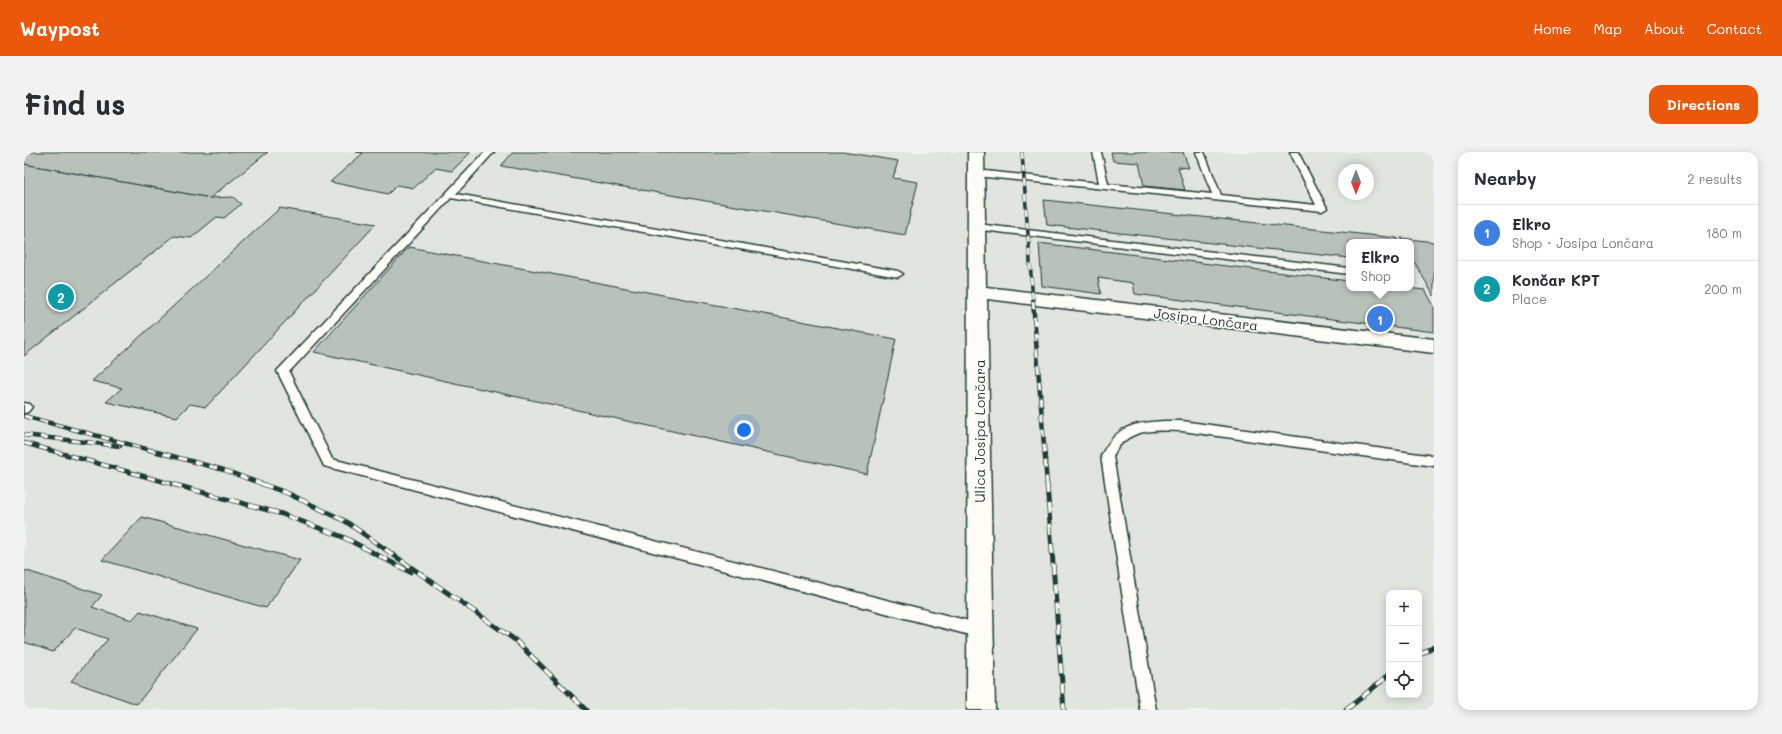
<!DOCTYPE html>
<meta charset="utf-8">
<style>
:root{--surface:#fff;--page:#f2f2f3;--text:#2b2b33;--muted:#7c7c81;--line:#e1e1e2;--accent:#ea580c}
body{margin:0;font-family:Mali,sans-serif;background:var(--page);color:var(--text)}
.controls{position:absolute;right:12px;bottom:12px;display:grid;overflow:hidden;border-radius:8px;box-shadow:0 2px 10px #0003}
.controls button{width:36px;height:36px;display:grid;place-items:center;padding:0;border:0;border-bottom:1px solid var(--line);background:var(--surface);color:var(--text);font:20px sans-serif}
.compass{position:absolute;left:1314px;top:12px;width:36px;height:36px;border-radius:50%;background:var(--surface);box-shadow:0 2px 10px #0003;rotate:180deg}
.you{position:absolute;left:720px;top:278px;width:14px;height:14px;margin:-10px;border:3px solid #fff;border-radius:50%;background:#1a73e8;box-shadow:0 0 0 6px #1a73e833}
.badge{display:grid;place-items:center;width:26px;height:26px;border-radius:50%;background:var(--accent);color:#fff;font-size:13px;font-weight:700}
.pin{position:absolute;translate:-50% -50%;border:2px solid #fff;box-shadow:0 1px 4px #0006}
.popup{position:absolute;left:1322px;top:87px;width:68px;height:52px;box-sizing:border-box;display:grid;place-content:center;border-radius:8px;background:var(--surface);filter:drop-shadow(0 1px 3px #0005);font-size:13px;white-space:nowrap;color:var(--muted)}
.popup b{font-size:15px;color:var(--text)}
.popup::after{content:'';position:absolute;left:50%;top:100%;margin-left:-8px;border:8px solid transparent;border-top-color:var(--surface)}
.list{margin:0;padding:0;list-style:none}
h2{display:flex;justify-content:space-between;align-items:center;height:52px;margin:0;padding:0 16px;font-size:17px}
h2 small{font-size:13px;font-weight:400;color:var(--muted)}
.list li{display:grid;grid-template-columns:26px 1fr auto;gap:12px;align-items:center;box-sizing:border-box;height:56px;padding:0 16px;border-top:1px solid var(--line)}
.list b{display:block;font-size:15px;white-space:nowrap}
.list p{margin:0;font-size:13px;white-space:nowrap;color:var(--muted)}
.list em{font-size:13px;font-style:normal;color:var(--muted)}
.icon{flex:none;width:22px;height:22px;fill:none;stroke:currentColor;stroke-width:2;stroke-linecap:round;stroke-linejoin:round}
.map{position:relative;flex:none;width:1410px;height:558px;overflow:hidden;border-radius:12px}
header{display:flex;align-items:center;gap:24px;box-sizing:border-box;height:56px;padding:0 20px;background:var(--accent);color:#fff}
header strong{font-size:19px}
nav{display:flex;gap:22px;margin-inline-start:auto;font-size:14px}
.intro{display:flex;align-items:center;justify-content:space-between;box-sizing:border-box;height:96px;padding:0 24px}
h1{margin:0;font-size:28px}
.button{padding:10px 18px;border-radius:12px;background:var(--accent);color:#fff;font-size:14px;font-weight:700}
main{display:flex;gap:24px;padding:0 24px}
aside{flex:1;background:var(--surface);border-radius:12px;box-shadow:0 2px 10px #0003}
.map>svg:first-child{display:block}
.built{fill:#e2e5df;fill-rule:evenodd}
.building{fill:#b9c1bb;stroke:#1f3d34}
.lines{fill:none;stroke-linecap:round;stroke-linejoin:round}
.service-casing{stroke:#1f3d34;stroke-width:3}
.minor-casing{stroke:#1f3d34;stroke-width:3}
.service{fill:#fdfcf7;fill-rule:evenodd}
.minor{fill:#fdfcf7;fill-rule:evenodd}
.rail-far2-casing{stroke:#1f3d34;stroke-width:3.5}
.rail-far1-casing{stroke:#1f3d34;stroke-width:4.5}
.rail-casing{stroke:#1f3d34;stroke-width:5}
.rail-far2{stroke:#fdfcf7;stroke-width:2.5;stroke-dasharray:7;stroke-linecap:butt}
.rail-far1{stroke:#fdfcf7;stroke-width:3;stroke-dasharray:8;stroke-linecap:butt}
.rail{stroke:#fdfcf7;stroke-width:3.5;stroke-dasharray:10;stroke-linecap:butt}
.labels{text-anchor:middle;dominant-baseline:central;stroke-width:3.5;stroke-linejoin:round;paint-order:stroke}
.street-label{font-size:14px;fill:#1f3d34;stroke:#fdfcf7}
</style>
<header>
<strong>Waypost</strong>
<nav><a>Home</a><a>Map</a><a>About</a><a>Contact</a></nav>
</header>
<div class="intro"><h1>Find us</h1><a class="button">Directions</a></div>
<main>
<div class="map">
<svg width="1410" height="558" viewBox="0 0 1410 558">
<rect width="100%" height="100%" fill="#f4f4ef"/>
<filter id="ink" filterUnits="userSpaceOnUse"><feTurbulence type="fractalNoise" baseFrequency=".025" numOctaves="2"/><feDisplacementMap in="SourceGraphic" scale="8" xChannelSelector="R" yChannelSelector="G"/><feConvolveMatrix kernelMatrix="1 2 1 2 8 2 1 2 1" color-interpolation-filters="sRGB"/></filter>
<g filter="url(#ink)">
<path class="built" d="M0 0H1410V558H0ZM1320 18H1344V42H1320ZM1325 90H1387V136H1325ZM1365 441H1395V543H1365Z"/>
<g class="building">
<path d="M0 0H244L186 46 0 12Z"/>
<path d="M332 0H447L428 19 411 16 390 36 373 33 364 42 306 30 339 1Z"/>
<path d="M489 0H819L874 9 869 26 894 30 881 83 477 14Z"/>
<path d="M1087 0H1159L1165 16 1154 15 1161 38 1120 34 1115 11 1089 9Z"/>
<path d="M0 12 186 46 209 45 217 52 200 66 193 65 167 86 150 84 0 204Z"/>
<path d="M1020 48 1373 86 1375 90H1325V106L1023 73Z"/>
<path d="M256 56 352 72 182 255 166 252 153 265 82 250 98 236 68 229Z"/>
<path d="M1377 86 1410 90V144L1387 104V90H1379Z"/>
<path d="M1015 91 1325 129V136H1383L1401 138 1410 154V180L1111 142 1109 131 1074 126 1077 142 1018 134Z"/>
<path d="M385 95 872 187 843 322 290 200Z"/>
<path d="M118 365 276 408 242 456 78 408Z"/>
<path d="M0 418 78 443 68 455 108 468 116 459 173 477 113 552 47 529 84 487 51 476 29 500 0 490Z"/>
</g>
<g class="lines">
<defs>
<g id="service">
<path d="M461 0H470L432 42 874 119 879 122 874 125 427 46 265 220 308 307 957 472 962 474 964 479 962 484 957 486 300 314 253 219Z"/>
<path d="M1069 0H1077L1084 32 1188 42 1172 0H1180L1197 43 1292 53 1266 0H1274L1303 56 1298 59 952 24 948 21 952 18 1075 31Z"/>
<path d="M953 72 1325 116V122L950 77 948 75 950 73Z"/>
<path d="M0 251 6 252 8 255 4 260 0 261Z"/>
<path d="M1140 269H1158L1410 304V314L1158 279C1131 278 1103 275 1089 304L1132 558H1116L1077 304C1092 274 1108 271 1140 269Z"/>
</g>
<path id="minor" d="M944 0H960L962 135 1410 187V201L963 147 971 558H943Z"/>
</defs>
<use href="#service" class="service-casing"/>
<use href="#minor" class="minor-casing"/>
<use href="#service" class="service"/>
<use href="#minor" class="minor"/>
<defs>
<path id="rail-far2" d="M998 0 1009 150"/>
<g id="rail-far1">
<path d="M1009 149 1023 333"/>
<path d="M0 264 200 318 241 333"/>
<path d="M0 283 96 294"/>
<path d="M0 291 152 333"/>
</g>
<g id="rail">
<path d="M148 332 258 362 319 385 386 420"/>
<path d="M238 332 263 341 321 369 491 488 562 558"/>
<path d="M1023 332 1040 558"/>
<path d="M1395 503 1410 494"/>
<path d="M1322 558 1365 523"/>
</g>
</defs>
<use href="#rail-far2" class="rail-far2-casing"/>
<use href="#rail-far1" class="rail-far1-casing"/>
<use href="#rail" class="rail-casing"/>
<use href="#rail-far2" class="rail-far2"/>
<use href="#rail-far1" class="rail-far1"/>
<use href="#rail" class="rail"/>
</g>
</g>
<g class="labels">
<g class="street-label">
<text transform="translate(1182 167) rotate(7)">Josipa Lončara</text>
<text transform="translate(955 279) rotate(-90)">Ulica Josipa Lončara</text>
</g>
</g>
</svg>
<div class="controls">
<button>+</button>
<button>−</button>
<button><svg class="icon" aria-label="locate" viewBox="0 0 24 24"><circle cx="12" cy="12" r="6"/><path d="M12 2v4M12 18v4M2 12h4M18 12h4"/></svg></button>
</div>
<svg class="compass" viewBox="-18 -18 36 36"><path d="M0-13l5 13h-10z" fill="#e53935"/><path d="M0 13l5-13h-10z" fill="#7c7c81"/></svg>
<div class="you"></div>
<div class="pin badge" style="left:1356px;top:167px;background:#3f7fe0">1</div>
<div class="popup"><b>Elkro</b>Shop</div>
<div class="pin badge" style="left:37px;top:145px;background:#0f9aa8">2</div>
</div>
<aside>
<h2>Nearby<small>2 results</small></h2>
<ul class="list">
<li><span class="badge" style="background:#3f7fe0">1</span><div><b>Elkro</b><p>Shop · Josipa Lončara</p></div><em>180 m</em></li>
<li><span class="badge" style="background:#0f9aa8">2</span><div><b>Končar KPT</b><p>Place</p></div><em>200 m</em></li>
</ul>
</aside>
</main>
